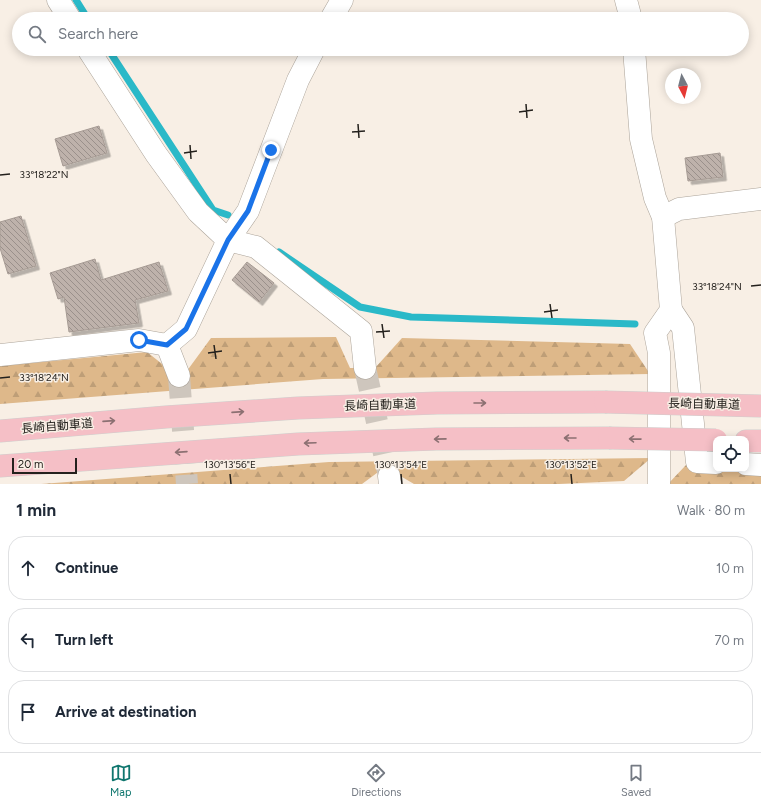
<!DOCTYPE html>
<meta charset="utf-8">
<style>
:root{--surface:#fff;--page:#f6f6f7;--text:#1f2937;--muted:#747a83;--line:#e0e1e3;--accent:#0f766e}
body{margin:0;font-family:Figtree,"Noto Sans JP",sans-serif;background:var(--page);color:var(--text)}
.controls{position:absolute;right:12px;bottom:12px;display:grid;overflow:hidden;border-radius:8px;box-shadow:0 2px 10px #0003}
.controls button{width:36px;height:36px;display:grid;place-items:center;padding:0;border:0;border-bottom:1px solid var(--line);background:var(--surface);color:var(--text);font:20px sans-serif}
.compass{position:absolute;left:665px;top:68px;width:36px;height:36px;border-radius:50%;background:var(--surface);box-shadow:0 2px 10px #0003;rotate:173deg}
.scale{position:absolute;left:12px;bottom:10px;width:65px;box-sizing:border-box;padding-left:4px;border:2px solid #24211d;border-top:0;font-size:11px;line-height:14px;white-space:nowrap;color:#24211d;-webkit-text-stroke:3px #f8efe5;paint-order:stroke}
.stop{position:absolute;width:12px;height:12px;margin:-9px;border:3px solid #1a73e8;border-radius:50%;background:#fff}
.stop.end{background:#1a73e8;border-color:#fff;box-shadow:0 1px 4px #0008}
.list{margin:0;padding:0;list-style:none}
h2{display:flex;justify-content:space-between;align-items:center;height:52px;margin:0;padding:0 16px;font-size:17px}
h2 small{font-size:13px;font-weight:400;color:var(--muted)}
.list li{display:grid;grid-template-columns:26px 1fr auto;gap:12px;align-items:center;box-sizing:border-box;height:64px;margin:0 8px 8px;padding:0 8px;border:1px solid var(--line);border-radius:16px}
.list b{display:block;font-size:15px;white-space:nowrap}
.list em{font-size:13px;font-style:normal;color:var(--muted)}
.icon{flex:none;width:22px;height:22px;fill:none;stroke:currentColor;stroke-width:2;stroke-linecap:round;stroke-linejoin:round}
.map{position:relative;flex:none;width:761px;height:484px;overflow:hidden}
.search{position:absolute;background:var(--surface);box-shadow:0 2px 10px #0003;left:12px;right:12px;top:12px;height:44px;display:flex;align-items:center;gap:10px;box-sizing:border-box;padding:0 14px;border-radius:22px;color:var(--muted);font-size:15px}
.sheet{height:268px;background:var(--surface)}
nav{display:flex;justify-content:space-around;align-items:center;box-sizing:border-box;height:56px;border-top:1px solid var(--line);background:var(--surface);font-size:11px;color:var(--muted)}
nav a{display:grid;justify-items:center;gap:2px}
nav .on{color:var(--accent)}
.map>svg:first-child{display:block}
.forest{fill:url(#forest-firs)}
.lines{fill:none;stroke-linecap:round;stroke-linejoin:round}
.stream{stroke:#2ab9c8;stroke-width:7}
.building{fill:url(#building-back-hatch);stroke:#a69b94;filter:url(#shadow)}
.minor-tunnel{stroke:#cec6bd;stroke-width:22;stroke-dasharray:22 11;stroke-linecap:butt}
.minor-casing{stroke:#aca49a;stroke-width:23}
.highway-casing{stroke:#cfcecd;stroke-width:23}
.minor{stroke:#fff;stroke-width:22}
.highway{stroke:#f5bfc6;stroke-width:22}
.highway-bridge-casing{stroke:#cfcecd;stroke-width:23;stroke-linecap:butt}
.highway-bridge{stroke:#f5bfc6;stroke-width:22}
.oneway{stroke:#8c7072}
.route{stroke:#1a73e8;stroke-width:5}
.ticks{fill:none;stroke:#24211d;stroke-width:1.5}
.labels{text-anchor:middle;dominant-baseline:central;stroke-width:3;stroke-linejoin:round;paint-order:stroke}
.street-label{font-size:12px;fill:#24211d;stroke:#f8efe5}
.ticks-label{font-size:10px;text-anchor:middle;fill:#24211d;stroke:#f8efe5;stroke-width:3;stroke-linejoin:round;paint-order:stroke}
</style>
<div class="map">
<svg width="761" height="484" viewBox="0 0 761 484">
<defs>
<pattern id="forest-firs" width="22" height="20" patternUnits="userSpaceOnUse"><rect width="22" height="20" fill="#deb88a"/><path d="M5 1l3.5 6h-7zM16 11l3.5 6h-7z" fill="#be9e77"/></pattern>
<pattern id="building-back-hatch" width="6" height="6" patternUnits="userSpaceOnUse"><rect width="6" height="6" fill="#beb2ab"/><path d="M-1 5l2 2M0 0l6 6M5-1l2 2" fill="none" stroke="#9a908b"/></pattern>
<filter id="shadow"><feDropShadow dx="3.5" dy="3.5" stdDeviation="0" flood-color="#0004"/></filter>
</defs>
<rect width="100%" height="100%" fill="#f8efe5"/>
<g class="forest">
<path d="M336 337 350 368H375L402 338 630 344 650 374 323 379 0 404V366L147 352 181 379 211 338Z"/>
<path d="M651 458 624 481 559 484H414L385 467 362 484H189L181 480 178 484H41L329 462Z"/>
<path d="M686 465 716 466V469H761V484H668Z"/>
</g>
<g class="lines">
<g class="stream">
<path d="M76 0 88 19"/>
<path d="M108 49 213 210 228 215"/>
<path d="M279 252 360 307 411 317 635 324"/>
</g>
</g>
<g class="building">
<path d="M99 126 107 153 63 166 55 139Z"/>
<path d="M720 153 723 177 688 181 685 158Z"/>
<path d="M21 216 36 266 8 274 0 248V222Z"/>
<path d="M95 259 101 280 159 262 168 291 135 300 139 323 69 332 64 297 58 299 50 273Z"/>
<path d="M247 262 274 283 259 302 232 280Z"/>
</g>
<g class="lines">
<g class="minor-tunnel">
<path d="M365 368 389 476"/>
<path d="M179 376 187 484"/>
</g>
<defs>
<g id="minor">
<path d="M58 0 70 19"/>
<path d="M626 0 631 19"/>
<path d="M331 19 342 0"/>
<path d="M88 49 156 154 198 212 228 240 256 247 361 331 365 368"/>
<path d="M634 49 641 139 655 198 663 217 671 310 655 333 659 353V484"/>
<path d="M663 217 679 209 761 199"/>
<path d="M671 310 683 328 697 462 716 463"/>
<path d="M167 345 186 329 228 240 248 211 298 80 314 49"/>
<path d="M167 345 179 376"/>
<path d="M0 355 139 340 167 345"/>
<path d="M746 464 761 465"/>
<path d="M389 476 390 484"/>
</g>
<g id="highway">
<path d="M0 431 166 417 298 408 437 403 605 402"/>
<path d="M746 441H761"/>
<path d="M0 466 298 444 436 439 609 438"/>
</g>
</defs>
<use href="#minor" class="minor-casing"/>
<use href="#highway" class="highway-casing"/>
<use href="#minor" class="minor"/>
<use href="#highway" class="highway"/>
<defs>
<g id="highway-bridge">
<path d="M605 402 761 406"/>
<path d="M609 438 716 440"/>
</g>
</defs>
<use href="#highway-bridge" class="highway-bridge-casing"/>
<use href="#highway-bridge" class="highway-bridge"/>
</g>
<defs><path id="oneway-shaft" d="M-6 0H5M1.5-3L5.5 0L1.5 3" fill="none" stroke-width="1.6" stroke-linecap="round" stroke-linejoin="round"/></defs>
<g class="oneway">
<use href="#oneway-shaft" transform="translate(480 403)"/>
<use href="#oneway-shaft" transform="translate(238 412) rotate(-4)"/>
<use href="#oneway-shaft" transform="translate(109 421) rotate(-4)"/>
<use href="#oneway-shaft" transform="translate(570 438) rotate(180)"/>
<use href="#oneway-shaft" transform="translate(440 439) rotate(179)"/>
<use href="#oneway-shaft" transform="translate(635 439) rotate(-179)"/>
<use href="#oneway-shaft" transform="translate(310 443) rotate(178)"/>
<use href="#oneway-shaft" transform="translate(181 452) rotate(176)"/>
</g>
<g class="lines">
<path class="route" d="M139 340 167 345 186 329 228 240 248 211 271 150"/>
</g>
<path class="ticks" d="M526 104 527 118M519 112 533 110M358 124 359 138M352 132 365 131M190 145 191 159M184 153 197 151M0 175 10 174M751 286 761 285M550 304 552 318M544 312 558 310M382 324 384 338M376 332 390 331M214 345 216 359M208 353 222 351M0 378 10 377M230 474 231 484M401 474 402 484M571 474 572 484"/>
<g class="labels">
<g class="street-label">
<text transform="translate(704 404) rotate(1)">長崎自動車道</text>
<text transform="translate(380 405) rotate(-2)">長崎自動車道</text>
<text transform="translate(57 426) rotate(-5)">長崎自動車道</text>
</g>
</g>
<g class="ticks-label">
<text x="44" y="178">33°18'22"N</text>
<text x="717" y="290">33°18'24"N</text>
<text x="44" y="381">33°18'24"N</text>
<text x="230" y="468">130°13'56"E</text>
<text x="401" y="468">130°13'54"E</text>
<text x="571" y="468">130°13'52"E</text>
</g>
</svg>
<div class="controls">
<button><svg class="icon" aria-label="locate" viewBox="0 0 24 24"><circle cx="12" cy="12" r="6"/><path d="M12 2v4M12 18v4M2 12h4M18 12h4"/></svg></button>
</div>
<svg class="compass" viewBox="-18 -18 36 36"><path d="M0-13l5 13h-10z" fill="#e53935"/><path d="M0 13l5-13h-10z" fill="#747a83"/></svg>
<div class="scale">20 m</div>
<div class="stop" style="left:139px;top:340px"></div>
<div class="stop end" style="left:271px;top:150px"></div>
<div class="search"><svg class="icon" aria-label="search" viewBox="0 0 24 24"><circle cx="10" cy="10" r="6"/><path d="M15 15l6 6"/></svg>Search here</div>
</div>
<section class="sheet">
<h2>1 min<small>Walk · 80 m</small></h2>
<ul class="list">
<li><svg class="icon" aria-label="ahead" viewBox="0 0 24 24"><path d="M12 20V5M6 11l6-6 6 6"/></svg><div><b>Continue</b></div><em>10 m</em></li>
<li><svg class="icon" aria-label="left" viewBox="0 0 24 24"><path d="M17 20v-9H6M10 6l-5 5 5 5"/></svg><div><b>Turn left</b></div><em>70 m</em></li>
<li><svg class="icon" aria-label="arrive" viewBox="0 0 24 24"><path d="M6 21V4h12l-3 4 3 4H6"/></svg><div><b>Arrive at destination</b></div></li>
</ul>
</section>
<nav>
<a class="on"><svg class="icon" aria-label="map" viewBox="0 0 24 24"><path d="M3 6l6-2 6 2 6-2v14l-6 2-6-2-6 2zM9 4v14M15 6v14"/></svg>Map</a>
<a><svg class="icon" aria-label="directions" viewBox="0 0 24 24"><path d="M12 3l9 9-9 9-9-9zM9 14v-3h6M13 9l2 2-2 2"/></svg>Directions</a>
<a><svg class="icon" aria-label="saved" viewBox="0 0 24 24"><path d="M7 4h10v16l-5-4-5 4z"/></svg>Saved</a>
</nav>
